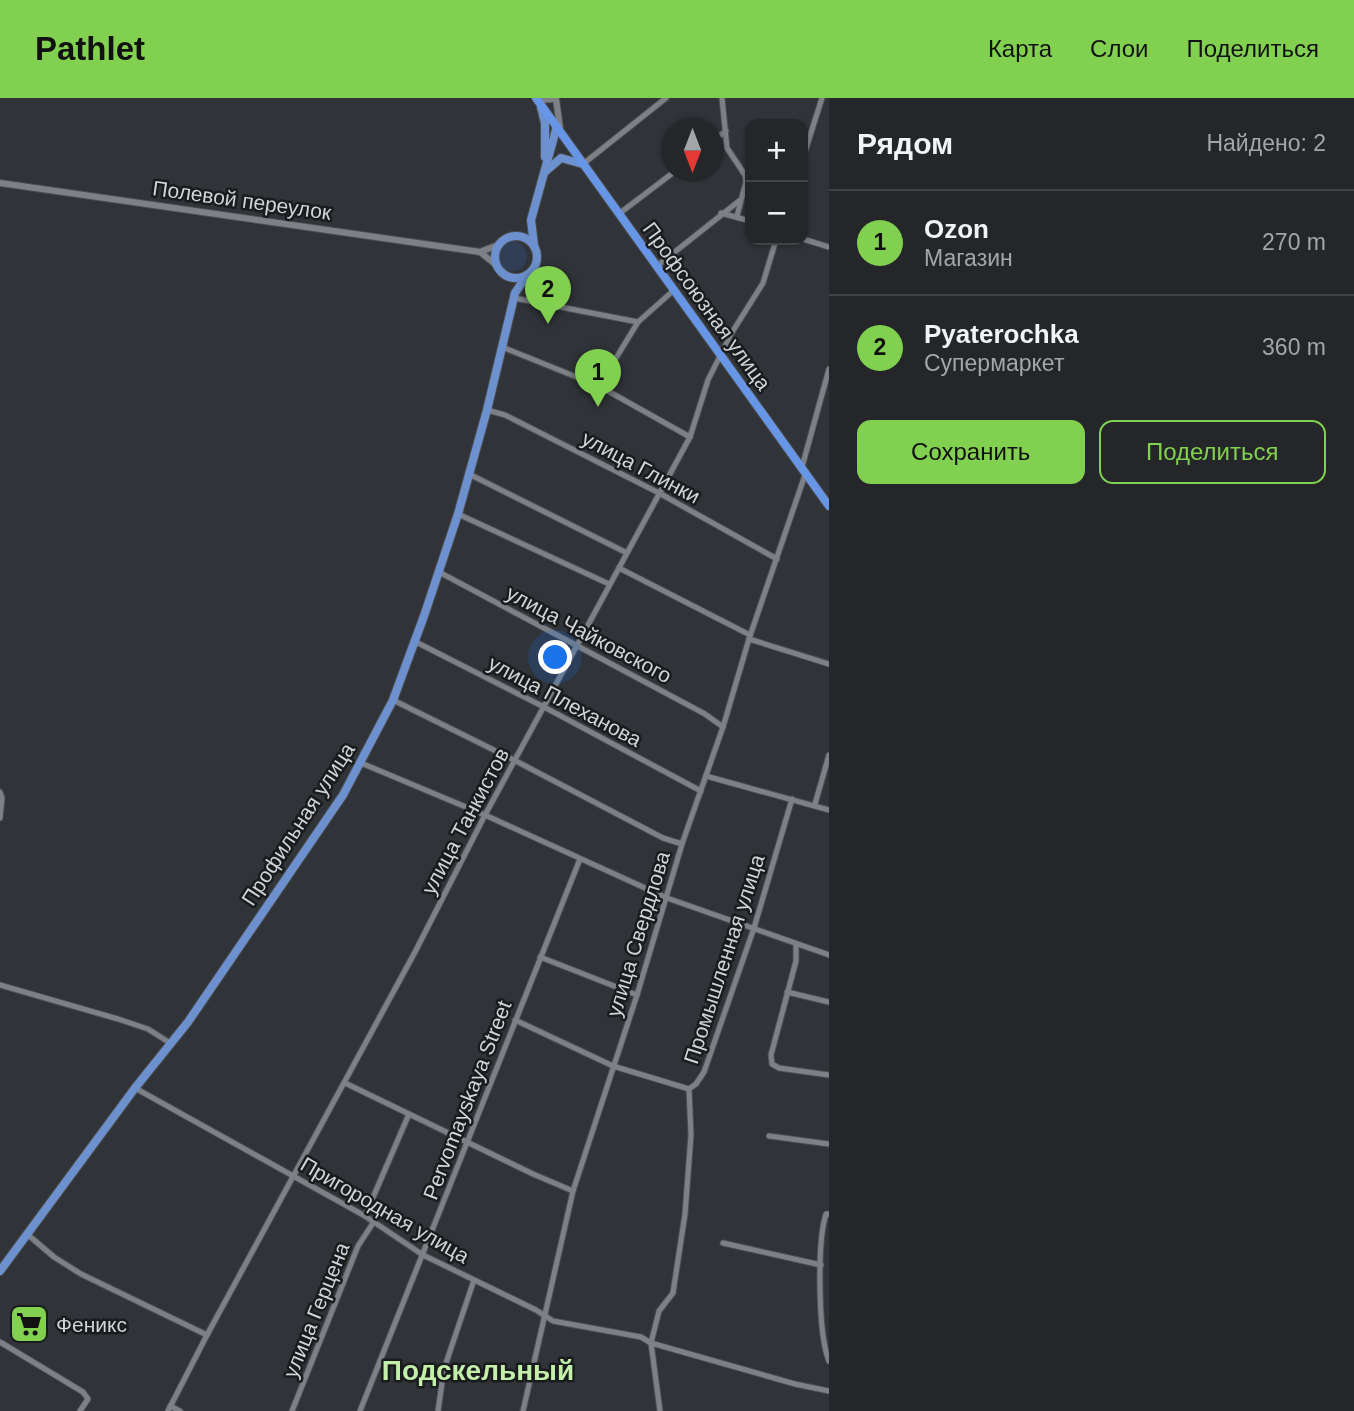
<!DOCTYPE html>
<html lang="ru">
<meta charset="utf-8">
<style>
:root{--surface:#24262a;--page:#2c2e32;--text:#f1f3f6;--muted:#a3a5a8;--line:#414347;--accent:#82d04f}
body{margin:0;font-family:Arial,sans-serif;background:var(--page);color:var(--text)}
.controls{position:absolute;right:21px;top:21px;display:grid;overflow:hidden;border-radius:14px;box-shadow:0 2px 5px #0004}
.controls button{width:63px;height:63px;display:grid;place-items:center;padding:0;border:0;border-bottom:2px solid var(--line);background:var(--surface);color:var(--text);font:35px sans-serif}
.compass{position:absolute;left:661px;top:21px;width:63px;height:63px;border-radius:50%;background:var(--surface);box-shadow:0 2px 5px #0004;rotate:180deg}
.you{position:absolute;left:556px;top:560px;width:24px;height:24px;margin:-18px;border:5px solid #fff;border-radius:50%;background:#1a73e8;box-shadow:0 0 0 10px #1a73e833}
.badge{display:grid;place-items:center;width:46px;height:46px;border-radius:50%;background:var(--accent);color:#111;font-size:23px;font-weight:700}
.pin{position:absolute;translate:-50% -58px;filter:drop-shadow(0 2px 4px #0008)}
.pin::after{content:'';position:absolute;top:37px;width:24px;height:21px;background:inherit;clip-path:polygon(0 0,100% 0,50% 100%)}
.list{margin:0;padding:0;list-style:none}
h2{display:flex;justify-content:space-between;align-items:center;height:91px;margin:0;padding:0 28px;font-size:30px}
h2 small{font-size:23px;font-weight:400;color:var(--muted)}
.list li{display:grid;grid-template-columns:46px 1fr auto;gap:21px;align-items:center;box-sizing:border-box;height:105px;padding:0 28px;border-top:2px solid var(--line)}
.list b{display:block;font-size:26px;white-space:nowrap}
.list p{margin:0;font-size:23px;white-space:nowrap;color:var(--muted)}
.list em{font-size:23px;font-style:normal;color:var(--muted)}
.actions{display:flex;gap:14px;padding:21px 28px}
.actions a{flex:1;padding:16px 0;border:2px solid var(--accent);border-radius:14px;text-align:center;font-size:24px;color:var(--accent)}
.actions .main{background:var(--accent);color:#111}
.map{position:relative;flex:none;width:829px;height:1313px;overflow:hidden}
header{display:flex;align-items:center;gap:42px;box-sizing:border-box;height:98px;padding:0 35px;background:var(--accent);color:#111}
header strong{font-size:33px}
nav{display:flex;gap:38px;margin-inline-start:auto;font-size:24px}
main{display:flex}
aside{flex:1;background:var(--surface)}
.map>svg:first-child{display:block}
.green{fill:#313e55}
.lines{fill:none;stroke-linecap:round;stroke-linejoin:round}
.minor-casing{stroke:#4c4f52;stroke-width:7}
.tertiary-casing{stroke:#4c4f52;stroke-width:8}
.primary-casing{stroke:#4c4f52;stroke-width:10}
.trunk-casing{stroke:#4c4f52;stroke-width:10}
.minor{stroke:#7d8086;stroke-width:5}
.tertiary{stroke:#7d8086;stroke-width:6}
.primary{stroke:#6d91cf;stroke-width:8}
.trunk{stroke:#6896e7;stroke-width:8}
.labels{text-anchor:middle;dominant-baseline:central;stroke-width:5;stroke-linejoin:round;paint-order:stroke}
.street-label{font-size:21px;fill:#d1d3d6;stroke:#191b1d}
.poi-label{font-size:21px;fill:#d1d3d6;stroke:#191b1d;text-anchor:start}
.district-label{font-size:28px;font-weight:bold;fill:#c3efab;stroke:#191b1d}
</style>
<header>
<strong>Pathlet</strong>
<nav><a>Карта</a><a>Слои</a><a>Поделиться</a></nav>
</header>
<main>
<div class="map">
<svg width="829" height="1313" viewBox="0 0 829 1313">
<rect width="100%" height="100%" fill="#303338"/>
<circle class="green" cx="512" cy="158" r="15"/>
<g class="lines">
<defs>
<g id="minor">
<path d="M722 0 727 50 745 77 746 84 737 118"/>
<path d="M713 43 726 33"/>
<path d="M803 60 822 0"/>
<path d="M583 66 666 0"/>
<path d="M620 115 674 74"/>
<path d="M721 115 750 123"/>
<path d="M803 141 829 149"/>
<path d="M657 168 739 103"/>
<path d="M514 200 638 224"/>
<path d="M502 249 599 288 690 339"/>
<path d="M599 288 638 224 674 192"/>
<path d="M487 312 505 317 659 395 777 461"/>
<path d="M802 369 829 271"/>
<path d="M469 376 627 455"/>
<path d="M458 416 609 486"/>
<path d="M619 470 750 537"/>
<path d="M439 474 705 616 723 629"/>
<path d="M749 541 829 566"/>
<path d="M414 543 544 609 701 693"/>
<path d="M393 602 514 662 663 740 682 746"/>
<path d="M361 665 485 717 667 800 829 857"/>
<path d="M706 678 829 712"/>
<path d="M0 694 2 700 0 720"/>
<path d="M815 706 829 657"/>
<path d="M796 847V863L771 957 772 966 779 970 829 977"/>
<path d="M540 859 637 897"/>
<path d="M0 887 118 921 148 931 170 945"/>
<path d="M787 894 829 904"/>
<path d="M515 922 613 968 689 991"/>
<path d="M345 985 533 1076 573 1093"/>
<path d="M135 990 365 1118 423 1157 536 1212 553 1223 641 1239 651 1245 795 1286 829 1293"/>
<path d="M769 1038 829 1046"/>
<path d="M829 1116H826C817 1144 818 1236 829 1263"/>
<path d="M365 1118 409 1016"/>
<path d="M27 1136 54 1159 81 1176 207 1237"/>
<path d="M723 1145 821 1167"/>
<path d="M0 1244 83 1294 88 1301 80 1313"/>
<path d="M170 1308 180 1313"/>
<path d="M168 1313 207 1237 415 854 485 717 690 339 708 282 731 236 763 185 776 142"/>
<path d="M292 1313 358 1148 373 1125"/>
<path d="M360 1313 580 761"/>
<path d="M438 1313 444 1271 474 1182"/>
<path d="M523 1313 573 1093 637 897 682 746 723 629 749 541 806 374"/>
<path d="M660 1313 651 1245 659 1213 673 1195 685 1116 691 1037 689 991 696 986 704 974 754 830 792 701"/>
</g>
<g id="tertiary">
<path d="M538 2 556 1 560 30"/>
<path d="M0 85 480 154 495 166"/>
<path d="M480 154 498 147"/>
</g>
<g id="primary">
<path d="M541 9 545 25V59"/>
<path d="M546 73 561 60 583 66"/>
<circle cx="516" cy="159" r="21"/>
<path d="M534 147 531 122 557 28"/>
<path d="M0 1173 135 990 188 924 343 697 393 602 424 518 458 416 487 312 515 195 527 177"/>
</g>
<path id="trunk" d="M536 0 829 408"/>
</defs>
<use href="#minor" class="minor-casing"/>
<use href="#tertiary" class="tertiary-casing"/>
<use href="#primary" class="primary-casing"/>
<use href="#trunk" class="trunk-casing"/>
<use href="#minor" class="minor"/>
<use href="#tertiary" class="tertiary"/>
<use href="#primary" class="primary"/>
<use href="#trunk" class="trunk"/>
</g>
<defs>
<symbol id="supermarket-square" viewBox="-11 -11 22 22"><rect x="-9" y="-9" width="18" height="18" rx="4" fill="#82d04f" stroke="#191b1d"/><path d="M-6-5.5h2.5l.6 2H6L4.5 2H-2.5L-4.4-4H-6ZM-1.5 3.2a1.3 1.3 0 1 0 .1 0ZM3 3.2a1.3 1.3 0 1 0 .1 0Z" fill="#111"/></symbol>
</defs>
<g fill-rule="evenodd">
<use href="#supermarket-square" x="7" y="1204" width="44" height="44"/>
</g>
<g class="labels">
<g class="street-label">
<text transform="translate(242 102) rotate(8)">Полевой переулок</text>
<text transform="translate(707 208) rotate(54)">Профсоюзная улица</text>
<text transform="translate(641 369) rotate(28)">улица Глинки</text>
<text transform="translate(589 536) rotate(28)">улица Чайковского</text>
<text transform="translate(565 603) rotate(28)">улица Плеханова</text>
<text transform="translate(465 723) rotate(-62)">улица Танкистов</text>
<text transform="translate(298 726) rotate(-57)">Профильная улица</text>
<text transform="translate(638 836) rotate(-73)">улица Свердлова</text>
<text transform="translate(724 861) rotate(-72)">Промышленная улица</text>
<text transform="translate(467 1002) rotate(-69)">Pervomayskaya Street</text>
<text transform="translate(385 1112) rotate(30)">Пригородная улица</text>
<text transform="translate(316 1212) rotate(-68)">улица Герцена</text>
</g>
<g class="poi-label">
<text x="56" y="1226">Феникс</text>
</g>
<g class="district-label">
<text x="478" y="1272">Подскельный</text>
</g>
</g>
</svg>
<div class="controls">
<button>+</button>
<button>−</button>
</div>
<svg class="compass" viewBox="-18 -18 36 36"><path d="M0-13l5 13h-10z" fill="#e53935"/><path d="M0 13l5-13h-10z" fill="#a3a5a8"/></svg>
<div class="you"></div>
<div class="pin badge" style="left:598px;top:309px">1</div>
<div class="pin badge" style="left:548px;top:226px">2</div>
</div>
<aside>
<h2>Рядом<small>Найдено: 2</small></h2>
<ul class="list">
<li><span class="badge">1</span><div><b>Ozon</b><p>Магазин</p></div><em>270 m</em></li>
<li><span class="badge">2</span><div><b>Pyaterochka</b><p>Супермаркет</p></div><em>360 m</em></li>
</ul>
<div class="actions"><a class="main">Сохранить</a><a>Поделиться</a></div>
</aside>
</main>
